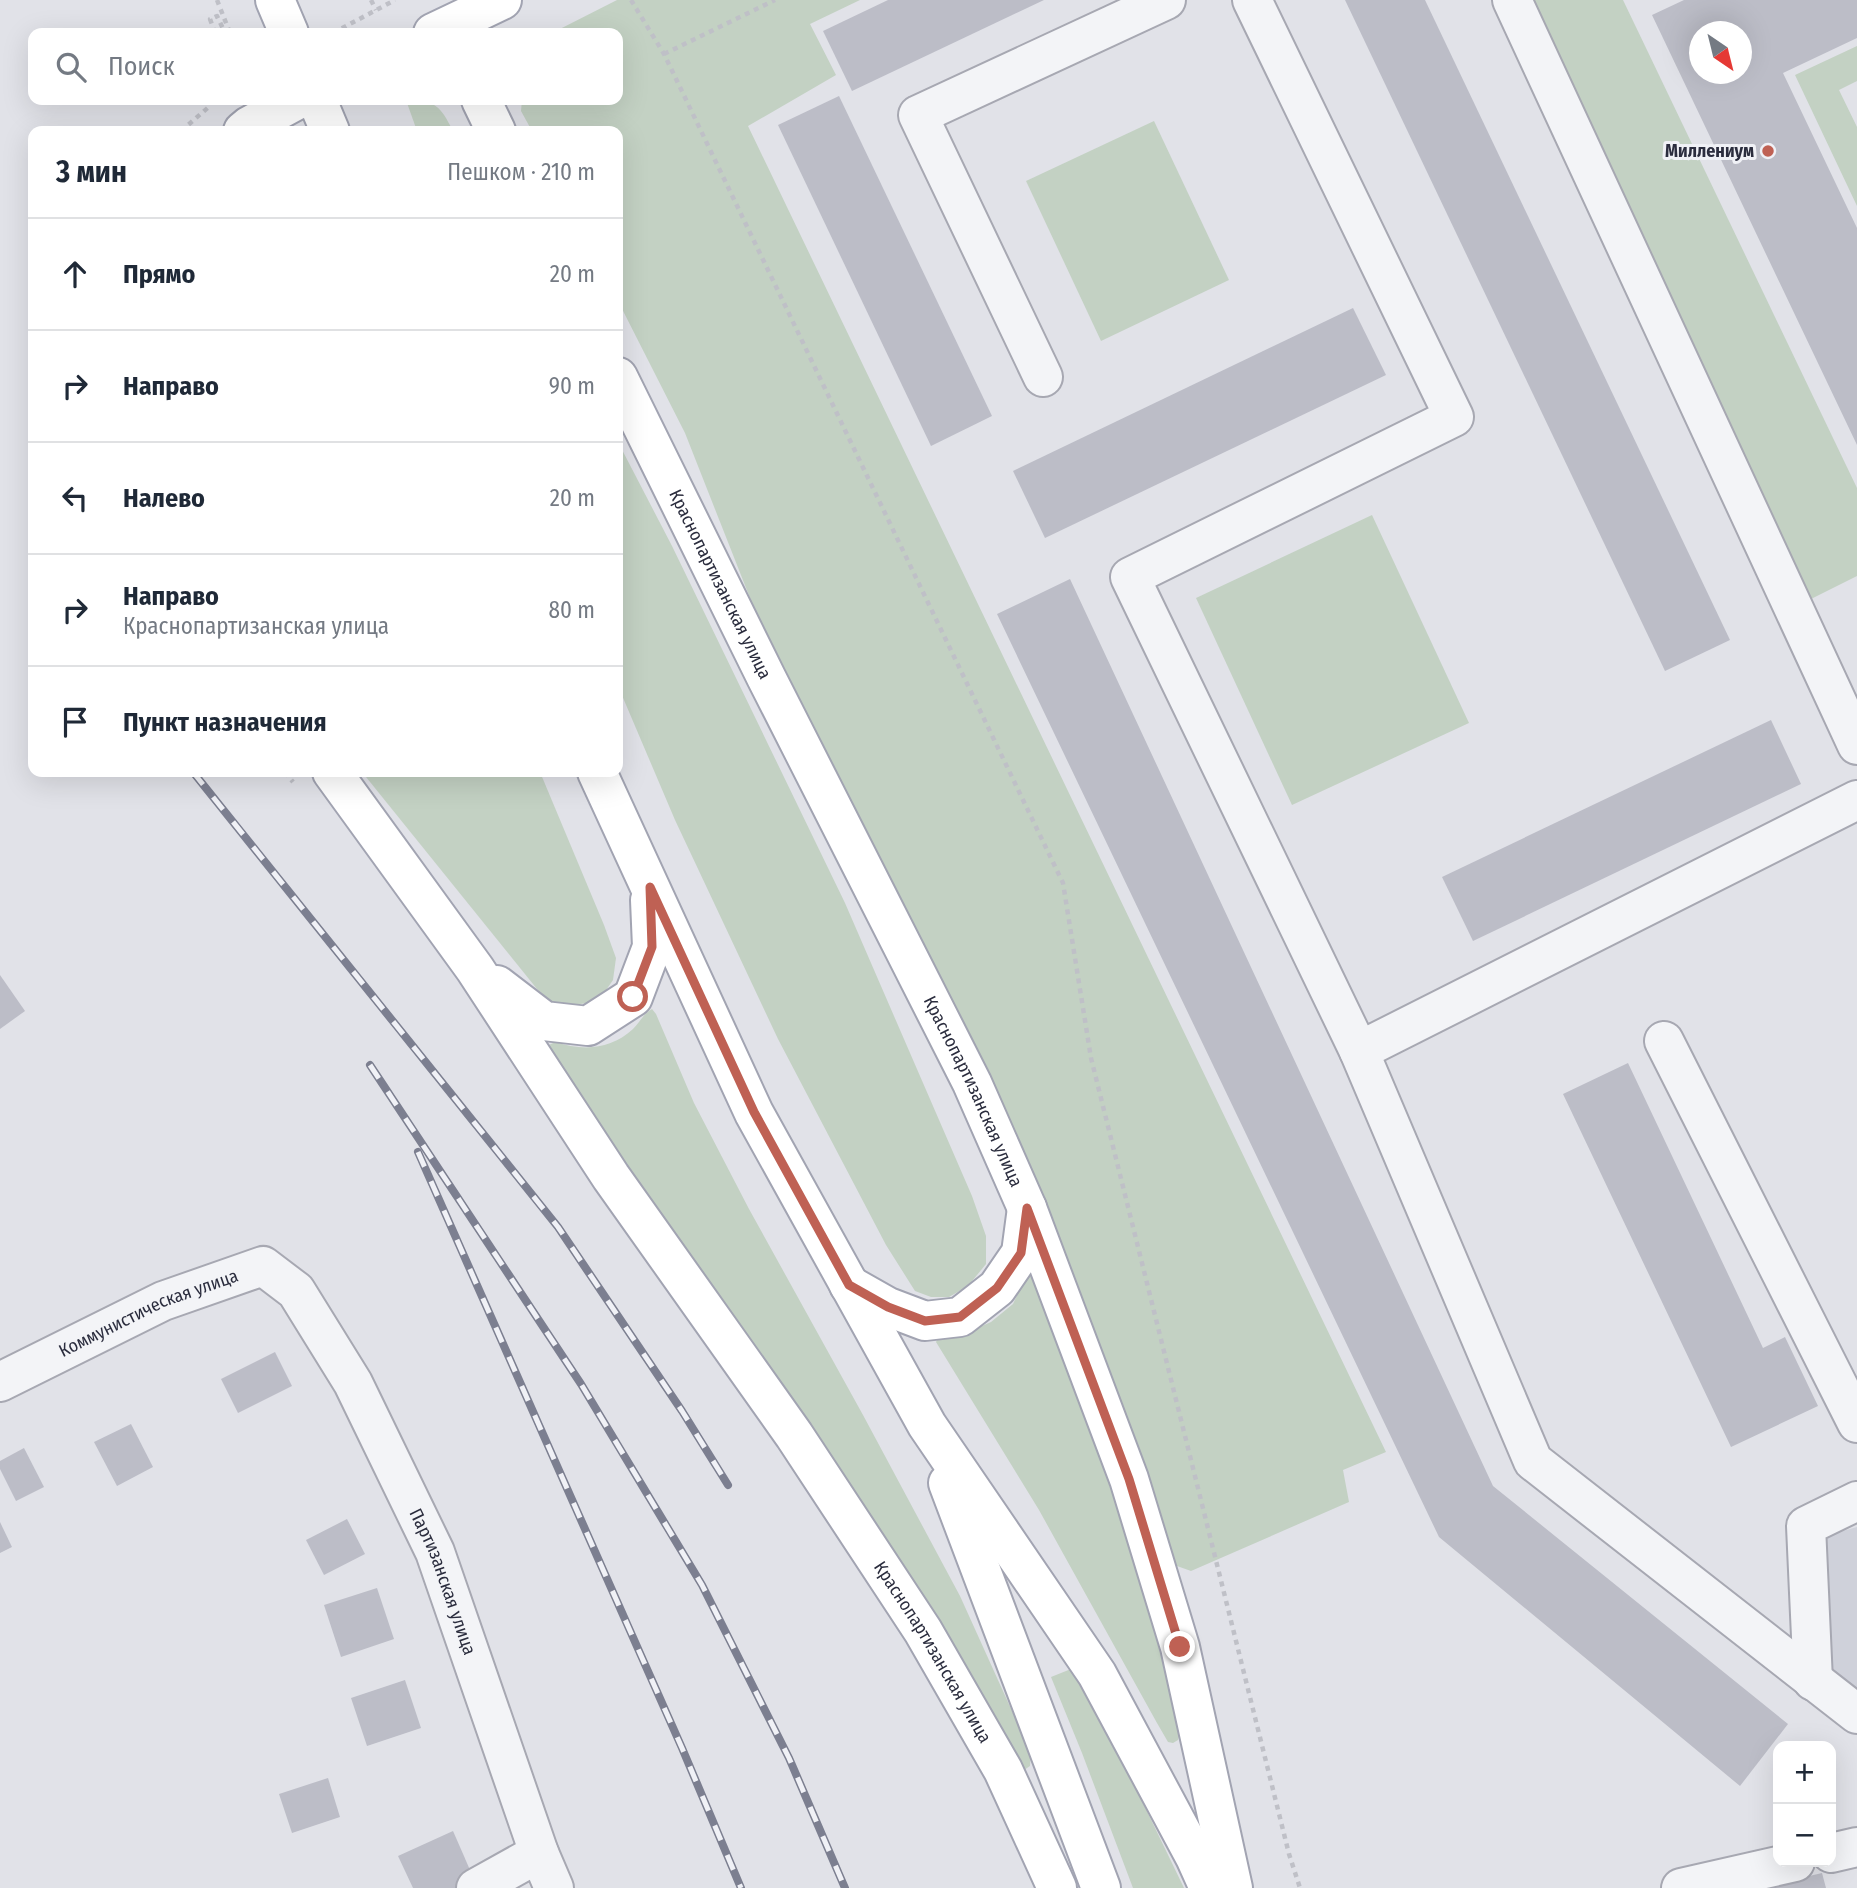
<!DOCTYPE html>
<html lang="ru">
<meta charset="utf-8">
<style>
:root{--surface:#fff;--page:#f6f6f7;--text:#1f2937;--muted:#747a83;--line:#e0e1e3}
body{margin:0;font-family:"Fira Sans Condensed",sans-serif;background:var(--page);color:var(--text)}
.controls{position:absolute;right:21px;bottom:21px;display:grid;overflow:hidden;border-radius:14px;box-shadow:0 7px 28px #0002}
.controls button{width:63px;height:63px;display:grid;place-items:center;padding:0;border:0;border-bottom:2px solid var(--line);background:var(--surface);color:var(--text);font:35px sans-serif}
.compass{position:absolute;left:1689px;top:21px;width:63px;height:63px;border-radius:50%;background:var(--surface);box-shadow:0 7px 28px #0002;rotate:145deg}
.stop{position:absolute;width:21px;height:21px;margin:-16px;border:5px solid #bf6154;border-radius:50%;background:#fff}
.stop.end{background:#bf6154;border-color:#fff;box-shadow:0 2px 7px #0008}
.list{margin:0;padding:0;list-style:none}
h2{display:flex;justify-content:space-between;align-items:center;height:91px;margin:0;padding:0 28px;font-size:30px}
h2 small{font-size:23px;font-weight:400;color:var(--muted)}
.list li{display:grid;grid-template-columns:46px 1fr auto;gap:21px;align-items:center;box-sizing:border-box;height:112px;padding:0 28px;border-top:2px solid var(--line)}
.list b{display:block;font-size:26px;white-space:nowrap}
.list p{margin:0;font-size:23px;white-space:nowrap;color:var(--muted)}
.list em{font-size:23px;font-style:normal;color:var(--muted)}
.icon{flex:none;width:38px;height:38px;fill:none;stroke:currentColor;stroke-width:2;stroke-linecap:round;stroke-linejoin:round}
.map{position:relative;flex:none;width:1857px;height:1888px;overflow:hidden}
.search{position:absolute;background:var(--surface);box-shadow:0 7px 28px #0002;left:28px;top:28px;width:595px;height:77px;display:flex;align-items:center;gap:18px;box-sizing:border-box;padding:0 24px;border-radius:14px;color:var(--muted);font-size:26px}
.panel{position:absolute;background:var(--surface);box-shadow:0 7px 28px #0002;left:28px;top:126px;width:595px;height:651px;border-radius:14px}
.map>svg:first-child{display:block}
.built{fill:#cfd1da}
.green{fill:#c3d1c3}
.building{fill:#bcbdc7;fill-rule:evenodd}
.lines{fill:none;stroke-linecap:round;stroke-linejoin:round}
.minor-casing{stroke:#a7a8b2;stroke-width:42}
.major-casing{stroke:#a2a4b2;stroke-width:42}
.path{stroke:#bfc0c7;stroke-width:4.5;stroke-dasharray:5 5;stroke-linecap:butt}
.minor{stroke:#f3f4f7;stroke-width:38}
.major{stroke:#fff;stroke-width:38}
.rail-casing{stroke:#7c7f90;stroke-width:8}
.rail{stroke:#f0f1f6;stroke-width:5;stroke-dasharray:16;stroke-linecap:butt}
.route{stroke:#bf6154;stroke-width:9}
.poi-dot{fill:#bf6154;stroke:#f0f1f6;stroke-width:2.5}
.labels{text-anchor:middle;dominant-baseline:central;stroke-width:6;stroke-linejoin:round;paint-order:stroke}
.poi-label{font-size:18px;font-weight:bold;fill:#2b2d3e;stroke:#f0f1f6;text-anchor:end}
.street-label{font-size:18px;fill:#2b2d3e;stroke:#f0f1f6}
</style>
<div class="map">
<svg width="1857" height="1888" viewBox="0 0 1857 1888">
<rect width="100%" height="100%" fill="#e1e2e8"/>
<path class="built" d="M1857 1527V1690L1828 1672 1821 1537Z"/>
<g class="green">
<path d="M617 0H860L810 24 836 75 748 126 1386 1452 1343 1470 1349 1502 1191 1571 1177 1566 1169 1552 1079 1290 982 1077 774 659 685 433 618 301V131H532L521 111 522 100H618V33H552Z"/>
<path d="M1527 0H1623L1857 488V576L1809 600Z"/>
<path d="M1857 46V81L1839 90 1857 127V206L1795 75Z"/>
<path d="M406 100C436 100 440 106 453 131H417Z"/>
<path d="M1154 121 1229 280 1101 341 1026 181Z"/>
<path d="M618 442 672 546 845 903 972 1196 986 1236V1264L968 1286 949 1297H931L915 1291 886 1245 778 1039 675 820 618 686V610L622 608 618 597Z"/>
<path d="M1372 515 1469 723 1292 805 1196 598Z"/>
<path d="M362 772H540L604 925 616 958 613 980 604 993 587 1003 568 1006 553 1003 537 989Z"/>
<path d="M652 1009 656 1014 694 1103 749 1209 863 1415 960 1596 1031 1753 1030 1766 1024 1770 1015 1768 688 1267 547 1046 555 1042C583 1051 610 1050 633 1029 640 1022 643 1014 652 1009Z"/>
<path d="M1031 1274H1036L1073 1368 1141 1581 1181 1729 1178 1740 1173 1743 1168 1742 1157 1723 1039 1510 936 1342 938 1338 966 1333 991 1322 1013 1304 1025 1278Z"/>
<path d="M1071 1669 1142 1801 1184 1888H1133L1082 1753 1051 1677Z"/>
</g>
<g class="building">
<path d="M888 0H1044L852 91 823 31Z"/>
<path d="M1345 0H1425L1730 640 1665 671Z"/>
<path d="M1684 0H1857V38L1783 73 1857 228V445L1652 15ZM1700 32H1742V74H1700Z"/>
<path d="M839 96 992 416 931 446 778 125Z"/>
<path d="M1353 308 1386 375 1045 538 1013 471Z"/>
<path d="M1070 579 1493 1486 1788 1724 1740 1786 1439 1537 997 614Z"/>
<path d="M1771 720 1801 784 1473 941 1442 877Z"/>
<path d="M0 975 25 1011 0 1029Z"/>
<path d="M1628 1063 1763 1348 1785 1337 1818 1406 1731 1447 1563 1094Z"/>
<path d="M275 1352 292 1386 238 1413 221 1379Z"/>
<path d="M131 1424 153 1467 117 1486 94 1442Z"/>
<path d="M24 1448 44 1487 16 1501 0 1469V1461Z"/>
<path d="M347 1519 365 1554 324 1575 306 1540Z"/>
<path d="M0 1522 12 1547 0 1553Z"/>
<path d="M377 1588 394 1639 341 1657 324 1605Z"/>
<path d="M405 1680 421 1728 367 1746 351 1698Z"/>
<path d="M328 1778 340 1817 292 1833 279 1794Z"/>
<path d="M453 1831 477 1886 473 1888H413L398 1856Z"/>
<path d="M1822 1873 1826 1888H1763V1887Z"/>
</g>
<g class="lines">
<defs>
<g id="minor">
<path d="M1252 0 1454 417 1130 577 1359 1051"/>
<path d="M1512 0 1857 745"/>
<path d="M1043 377 918 115 1166 0"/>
<path d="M1857 800 1359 1051 1533 1461 1857 1714"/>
<path d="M1664 1041 1857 1423"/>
<path id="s1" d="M0 1382 163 1301 263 1266 296 1291 353 1383 435 1552 539 1853 554 1888"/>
<path d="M1813 1681 1806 1526 1857 1501"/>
<path d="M1831 1853 1857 1847"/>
<path d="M476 1888 539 1853"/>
<path d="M1681 1888 1795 1862"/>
</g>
<g id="major">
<path d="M275 0 289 33"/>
<path d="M433 33 502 0"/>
<path d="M317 100 330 131"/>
<path d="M481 100 496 131"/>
<path d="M243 131 249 126 297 100"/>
<path id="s2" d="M618 377 766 677 972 1083 1027 1208 1129 1479 1180 1647 1233 1888"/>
<path id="s3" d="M332 772 475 969 611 1177 794 1435 923 1631 1003 1770 1057 1888"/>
<path d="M597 772 754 1113 927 1425 1097 1674 1195 1857 1209 1888"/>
<path d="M497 985 544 1021 588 1026 633 997 652 947 650 900"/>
<path d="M849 1285 888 1307 925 1321 960 1317 997 1288 1021 1253 1027 1208"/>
<path d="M948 1483 1101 1888"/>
</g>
</defs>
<use href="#minor" class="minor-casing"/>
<use href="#major" class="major-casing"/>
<g class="path">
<path d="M217 0 230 33"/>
<path d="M371 0 376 10"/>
<path d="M631 0 664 54 1063 883 1091 1058 1289 1854 1300 1888"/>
<path d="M215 33 210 19 217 16 225 33"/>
<path d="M333 33 395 0"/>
<path d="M664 54 775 0"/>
<path d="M181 131 211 105"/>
<path d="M285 772 293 782"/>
</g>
<use href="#minor" class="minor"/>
<use href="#major" class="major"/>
<defs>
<g id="rail">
<path d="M193 772 558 1227 682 1411 728 1485"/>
<path d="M370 1065 581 1384 702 1585 789 1758 845 1888"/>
<path d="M418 1152 682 1748 741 1888"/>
</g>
</defs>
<use href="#rail" class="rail-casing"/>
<use href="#rail" class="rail"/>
</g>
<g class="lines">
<path class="route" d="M633 997 652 947 650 887 754 1112 849 1285 888 1307 925 1321 960 1317 997 1288 1021 1253 1027 1208 1129 1479 1180 1647"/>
</g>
<circle class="poi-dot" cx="1768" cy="151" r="7"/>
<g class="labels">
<g class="poi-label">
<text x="1754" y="151">Миллениум</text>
</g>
<g class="street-label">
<text stroke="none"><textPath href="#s2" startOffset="231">Краснопартизанская улица</textPath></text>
<text stroke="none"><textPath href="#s2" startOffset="798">Краснопартизанская улица</textPath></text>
<text stroke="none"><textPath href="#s1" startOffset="164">Коммунистическая улица</textPath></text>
<text stroke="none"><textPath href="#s1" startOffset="656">Партизанская улица</textPath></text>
<text stroke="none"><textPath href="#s3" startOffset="1066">Краснопартизанская улица</textPath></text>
</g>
</g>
</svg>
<div class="controls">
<button>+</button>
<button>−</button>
</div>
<svg class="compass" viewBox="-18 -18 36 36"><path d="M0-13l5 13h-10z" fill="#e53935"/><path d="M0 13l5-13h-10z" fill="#747a83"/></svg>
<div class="stop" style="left:633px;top:997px"></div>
<div class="stop end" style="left:1180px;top:1647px"></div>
<div class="search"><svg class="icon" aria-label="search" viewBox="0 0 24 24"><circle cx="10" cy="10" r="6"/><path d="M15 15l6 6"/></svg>Поиск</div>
<section class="panel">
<h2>3 мин<small>Пешком · 210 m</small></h2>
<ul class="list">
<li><svg class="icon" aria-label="ahead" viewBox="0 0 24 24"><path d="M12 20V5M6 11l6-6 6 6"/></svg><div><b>Прямо</b></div><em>20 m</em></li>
<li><svg class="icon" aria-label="right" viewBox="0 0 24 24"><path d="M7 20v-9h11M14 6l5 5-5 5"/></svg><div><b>Направо</b></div><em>90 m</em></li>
<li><svg class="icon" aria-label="left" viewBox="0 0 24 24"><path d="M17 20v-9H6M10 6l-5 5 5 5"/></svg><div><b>Налево</b></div><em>20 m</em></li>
<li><svg class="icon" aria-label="right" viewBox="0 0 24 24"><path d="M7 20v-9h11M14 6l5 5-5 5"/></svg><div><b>Направо</b><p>Краснопартизанская улица</p></div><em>80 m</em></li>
<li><svg class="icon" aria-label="arrive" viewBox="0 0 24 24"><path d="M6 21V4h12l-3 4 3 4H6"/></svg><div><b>Пункт назначения</b></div></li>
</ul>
</section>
</div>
